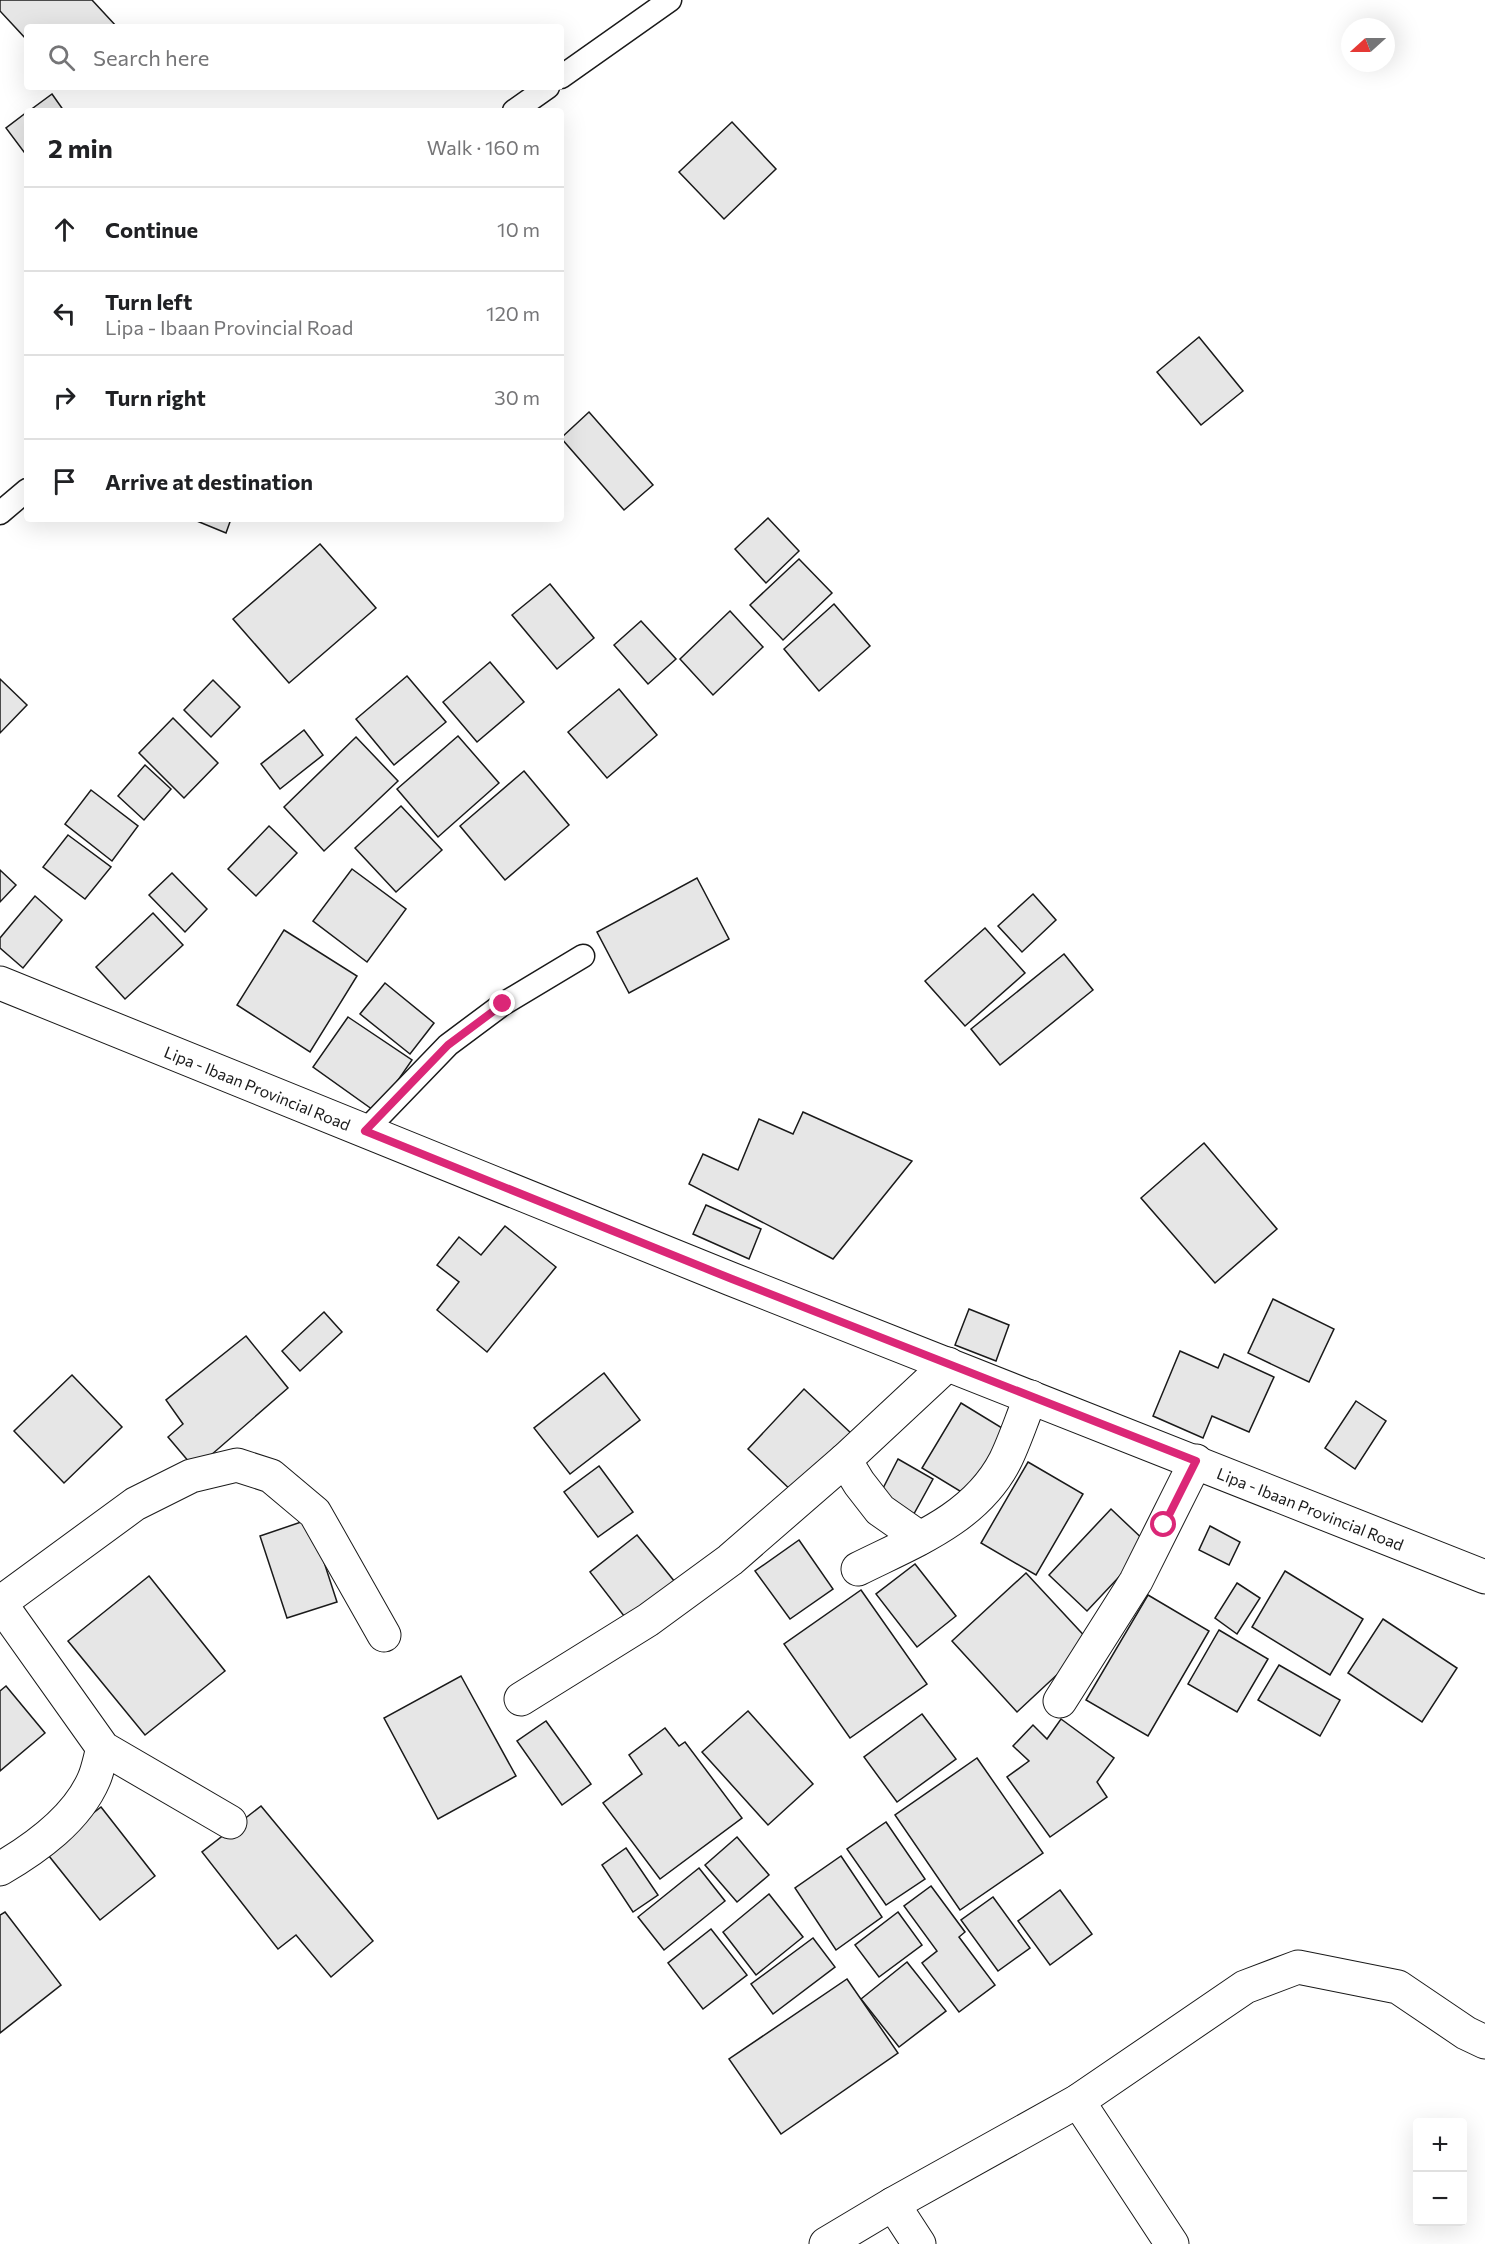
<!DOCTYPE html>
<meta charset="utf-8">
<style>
:root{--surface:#fff;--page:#f6f6f6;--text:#202124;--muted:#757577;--line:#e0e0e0}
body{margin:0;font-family:Commissioner,sans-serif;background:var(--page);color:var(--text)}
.controls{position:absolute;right:18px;bottom:18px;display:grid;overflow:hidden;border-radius:6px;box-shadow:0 6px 24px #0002}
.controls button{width:54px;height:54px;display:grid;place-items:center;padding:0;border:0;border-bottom:2px solid var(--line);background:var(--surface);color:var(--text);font:30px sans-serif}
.compass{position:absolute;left:1341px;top:18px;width:54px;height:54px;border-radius:50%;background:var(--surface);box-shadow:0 6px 24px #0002;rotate:249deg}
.stop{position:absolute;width:18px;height:18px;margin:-14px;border:4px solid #db2777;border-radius:50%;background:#fff}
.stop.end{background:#db2777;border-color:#fff;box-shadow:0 2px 6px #0008}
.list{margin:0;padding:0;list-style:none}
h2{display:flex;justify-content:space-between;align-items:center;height:78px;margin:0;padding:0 24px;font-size:26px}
h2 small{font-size:20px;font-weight:400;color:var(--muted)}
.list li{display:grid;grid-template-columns:39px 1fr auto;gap:18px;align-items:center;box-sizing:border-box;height:84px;padding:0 24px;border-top:2px solid var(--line)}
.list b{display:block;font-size:22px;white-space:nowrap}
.list p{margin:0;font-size:20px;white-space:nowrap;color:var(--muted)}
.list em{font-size:20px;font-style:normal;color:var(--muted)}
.icon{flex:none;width:33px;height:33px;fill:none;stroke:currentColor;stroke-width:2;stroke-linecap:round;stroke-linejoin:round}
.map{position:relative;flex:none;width:1485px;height:2244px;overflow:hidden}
.search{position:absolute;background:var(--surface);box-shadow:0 6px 24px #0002;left:24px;top:24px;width:540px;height:66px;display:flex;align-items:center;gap:15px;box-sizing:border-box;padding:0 21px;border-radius:6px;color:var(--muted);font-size:22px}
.panel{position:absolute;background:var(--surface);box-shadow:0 6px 24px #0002;left:24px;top:108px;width:540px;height:414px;border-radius:6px}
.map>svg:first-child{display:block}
.building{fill:#e6e6e6;stroke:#1a1a1a;stroke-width:1.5}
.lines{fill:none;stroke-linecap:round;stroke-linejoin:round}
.lane-casing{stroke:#1a1a1a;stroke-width:25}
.street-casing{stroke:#1a1a1a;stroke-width:35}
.secondary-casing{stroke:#1a1a1a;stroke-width:35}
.lane{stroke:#fff;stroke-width:22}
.street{stroke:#fff;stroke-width:33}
.secondary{stroke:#fff;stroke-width:33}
.route{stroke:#db2777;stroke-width:8}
.labels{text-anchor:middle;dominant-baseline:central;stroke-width:4.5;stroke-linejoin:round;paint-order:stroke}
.street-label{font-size:16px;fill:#1a1a1a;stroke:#fff}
</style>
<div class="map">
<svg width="1485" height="2244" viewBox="0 0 1485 2244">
<rect width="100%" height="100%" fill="#fff"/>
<g class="building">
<path d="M0 0H92L117 27H27V40L0 11Z"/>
<path d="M52 94 64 111H29Z"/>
<path d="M27 112V156L6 128Z"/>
<path d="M732 122 776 169 724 219 679 172Z"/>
<path d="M1199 337 1243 391 1201 425 1157 372Z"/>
<path d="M589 412 653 485 624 510 561 438Z"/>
<path d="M768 518 799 551 766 583 735 549Z"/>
<path d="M192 519H231L226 533Z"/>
<path d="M320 544 376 608 289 683 233 619Z"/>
<path d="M799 559 832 593 783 640 750 605Z"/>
<path d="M550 584 594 638 557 669 512 615Z"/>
<path d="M834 604 870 646 819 691 784 649Z"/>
<path d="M730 611 763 647 713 695 680 659Z"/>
<path d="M641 621 676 659 648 684 614 645Z"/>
<path d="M490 662 524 702 477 742 443 702Z"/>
<path d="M407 676 446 722 394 765 356 719Z"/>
<path d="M0 679 27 705 0 733Z"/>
<path d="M213 680 240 707 211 737 184 710Z"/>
<path d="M619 689 657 735 607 778 568 732Z"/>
<path d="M173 718 218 763 184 798 139 753Z"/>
<path d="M304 730 323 755 280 789 261 764Z"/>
<path d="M458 736 499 783 438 837 397 789Z"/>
<path d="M356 737 398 781 324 851 284 807Z"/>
<path d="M145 765 171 789 144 820 118 796Z"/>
<path d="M524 771 569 825 505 880 460 826Z"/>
<path d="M91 790 138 826 112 861 65 824Z"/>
<path d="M401 806 442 850 396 892 355 848Z"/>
<path d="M269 826 297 853 256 896 228 869Z"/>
<path d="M68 835 111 867 85 899 43 867Z"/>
<path d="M352 869 406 909 367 962 313 921Z"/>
<path d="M0 870 16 885 0 902Z"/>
<path d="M172 873 207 909 185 932 149 895Z"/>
<path d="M697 878 729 939 629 993 597 932Z"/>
<path d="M1033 894 1056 920 1022 952 998 926Z"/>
<path d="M35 896 62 920 23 968 0 948V938Z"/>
<path d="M153 913 183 945 125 999 96 967Z"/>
<path d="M985 928 1025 973 965 1026 925 981Z"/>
<path d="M284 930 357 976 310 1052 237 1005Z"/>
<path d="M1064 954 1093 990 1000 1065 971 1029Z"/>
<path d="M385 983 434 1023 410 1054 360 1014Z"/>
<path d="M348 1017 412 1060 376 1112 313 1067Z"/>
<path d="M803 1112 912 1161 833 1259 689 1184 703 1154 738 1170 759 1119 793 1134Z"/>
<path d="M1204 1143 1277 1229 1215 1283 1141 1198Z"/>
<path d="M706 1205 761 1229 749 1259 693 1234Z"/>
<path d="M505 1226 556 1267 487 1352 437 1310 459 1282 437 1265 459 1237 481 1255Z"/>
<path d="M1273 1299 1334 1329 1309 1382 1248 1353Z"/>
<path d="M969 1309 1009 1325 996 1361 955 1345Z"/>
<path d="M324 1312 342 1332 300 1371 282 1351Z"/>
<path d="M246 1336 288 1388 195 1469 168 1437 183 1424 166 1400Z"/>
<path d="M1180 1351 1218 1368 1224 1354 1274 1377 1249 1432 1212 1416 1203 1438 1153 1416Z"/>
<path d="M604 1373 640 1420 570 1474 534 1428Z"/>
<path d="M72 1375 122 1427 64 1483 14 1431Z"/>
<path d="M804 1389 853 1435 796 1495 748 1449Z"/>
<path d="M1356 1401 1386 1421 1355 1469 1325 1448Z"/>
<path d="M961 1403 1007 1431 968 1496 922 1468Z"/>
<path d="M898 1459 933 1479 910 1521 876 1502Z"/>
<path d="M1028 1462 1083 1494 1036 1575 981 1543Z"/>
<path d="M599 1466 633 1512 598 1537 564 1492Z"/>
<path d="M1111 1509 1149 1545 1087 1611 1049 1575Z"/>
<path d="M310 1519 337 1602 287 1618 260 1536Z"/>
<path d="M1210 1526 1240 1542 1229 1565 1199 1550Z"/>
<path d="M637 1535 679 1587 631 1625 590 1572Z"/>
<path d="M799 1540 833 1589 790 1619 755 1571Z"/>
<path d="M915 1564 956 1616 917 1647 876 1594Z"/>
<path d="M1285 1571 1363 1619 1330 1675 1252 1627Z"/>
<path d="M1026 1573 1091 1643 1017 1712 952 1641Z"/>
<path d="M149 1576 225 1671 145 1735 68 1641Z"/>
<path d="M1237 1583 1260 1598 1237 1634 1215 1618Z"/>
<path d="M861 1590 927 1684 850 1738 784 1644Z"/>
<path d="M1148 1595 1209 1631 1148 1736 1086 1700Z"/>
<path d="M1383 1619 1457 1668 1422 1722 1348 1673Z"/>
<path d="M1219 1630 1268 1659 1237 1712 1188 1684Z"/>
<path d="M1279 1665 1340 1700 1320 1736 1258 1700Z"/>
<path d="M461 1676 516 1776 438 1819 384 1718Z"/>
<path d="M6 1686 45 1733 0 1771V1691Z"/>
<path d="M748 1711 813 1784 768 1825 702 1752Z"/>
<path d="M922 1714 956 1759 897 1802 864 1757Z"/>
<path d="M1061 1719 1114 1758 1097 1782 1107 1797 1050 1837 1007 1777 1029 1761 1013 1746 1033 1725 1047 1739Z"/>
<path d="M546 1721 591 1784 562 1805 517 1741Z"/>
<path d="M665 1728 679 1746 685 1742 742 1818 660 1879 603 1803 642 1774 629 1755Z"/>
<path d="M977 1758 1043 1853 960 1910 895 1815Z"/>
<path d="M261 1806 373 1941 331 1977 296 1935 278 1949 202 1852Z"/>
<path d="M101 1807 155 1876 100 1920 45 1851Z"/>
<path d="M886 1822 925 1879 886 1905 847 1849Z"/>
<path d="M737 1837 769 1875 737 1902 705 1865Z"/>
<path d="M626 1848 658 1895 633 1912 602 1865Z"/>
<path d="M841 1856 882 1917 836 1950 795 1888Z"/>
<path d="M699 1868 725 1901 664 1950 638 1917Z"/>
<path d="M931 1886 965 1932 959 1937 995 1985 959 2012 922 1963 937 1951 904 1906Z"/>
<path d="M1060 1890 1092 1934 1050 1965 1018 1921Z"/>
<path d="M769 1894 803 1937 756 1975 723 1932Z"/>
<path d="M993 1897 1030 1948 998 1971 961 1920Z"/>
<path d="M5 1912 61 1985 0 2033V1915Z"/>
<path d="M898 1912 922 1945 879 1977 855 1945Z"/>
<path d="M711 1929 747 1975 703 2009 668 1963Z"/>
<path d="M813 1938 835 1967 773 2014 751 1984Z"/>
<path d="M907 1962 946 2011 899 2047 861 1999Z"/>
<path d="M847 1979 898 2053 781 2134 729 2059Z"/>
</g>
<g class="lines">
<defs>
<g id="lane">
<path d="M561 77 670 0"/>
<path d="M514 111 548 87"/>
<path d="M0 513 27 490"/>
<path d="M365 1131 448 1045 503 1004 583 956"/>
</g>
<g id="street">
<path d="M845 1460 859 1483 880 1510 920 1538"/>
<path d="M858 1569C912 1542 975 1519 1005 1461 1015 1441 1022 1418 1031 1397"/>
<path d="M0 1603 135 1504 191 1476 237 1465 271 1476 315 1513 384 1635"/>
<path d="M0 1603 103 1748 230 1822"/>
<path d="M521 1699 648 1620 730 1560 845 1460 948 1364"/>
<path d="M1060 1701 1136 1581 1196 1461"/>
<path d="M0 1869C36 1848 77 1819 94 1779 98 1770 100 1758 103 1748"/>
<path d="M1078 2101 1172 2244"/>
<path d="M893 2204 919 2244"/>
<path d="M826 2244 893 2204 1078 2101 1245 1987 1298 1967 1398 1987 1466 2033 1485 2042"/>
</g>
<g id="secondary">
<path id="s1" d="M0 983 731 1279 1485 1577"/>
</g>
</defs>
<use href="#lane" class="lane-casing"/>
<use href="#street" class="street-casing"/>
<use href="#secondary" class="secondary-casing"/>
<use href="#lane" class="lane"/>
<use href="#street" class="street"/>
<use href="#secondary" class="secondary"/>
</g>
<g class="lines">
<path class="route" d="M503 1004 448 1045 365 1131 732 1279 1196 1461 1164 1525"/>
</g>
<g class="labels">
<g class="street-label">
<text stroke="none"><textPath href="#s1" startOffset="278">Lipa - Ibaan Provincial Road</textPath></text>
<text stroke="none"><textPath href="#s1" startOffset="1412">Lipa - Ibaan Provincial Road</textPath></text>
</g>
</g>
</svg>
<div class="controls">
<button>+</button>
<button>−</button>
</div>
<svg class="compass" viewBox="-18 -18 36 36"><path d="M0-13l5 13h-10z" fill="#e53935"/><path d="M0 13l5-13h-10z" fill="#757577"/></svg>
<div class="stop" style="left:1164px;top:1525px"></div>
<div class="stop end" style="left:503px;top:1004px"></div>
<div class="search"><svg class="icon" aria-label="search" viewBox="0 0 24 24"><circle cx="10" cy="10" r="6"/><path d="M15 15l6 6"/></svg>Search here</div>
<section class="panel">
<h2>2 min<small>Walk · 160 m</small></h2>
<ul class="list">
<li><svg class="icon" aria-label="ahead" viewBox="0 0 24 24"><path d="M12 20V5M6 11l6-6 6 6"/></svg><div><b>Continue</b></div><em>10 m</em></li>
<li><svg class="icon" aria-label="left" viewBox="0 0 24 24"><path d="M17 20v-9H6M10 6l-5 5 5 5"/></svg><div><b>Turn left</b><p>Lipa - Ibaan Provincial Road</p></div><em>120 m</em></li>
<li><svg class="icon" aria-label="right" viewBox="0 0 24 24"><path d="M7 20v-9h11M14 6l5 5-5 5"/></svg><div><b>Turn right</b></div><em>30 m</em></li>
<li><svg class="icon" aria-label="arrive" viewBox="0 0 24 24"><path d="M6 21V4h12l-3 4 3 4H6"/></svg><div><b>Arrive at destination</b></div></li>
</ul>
</section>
</div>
